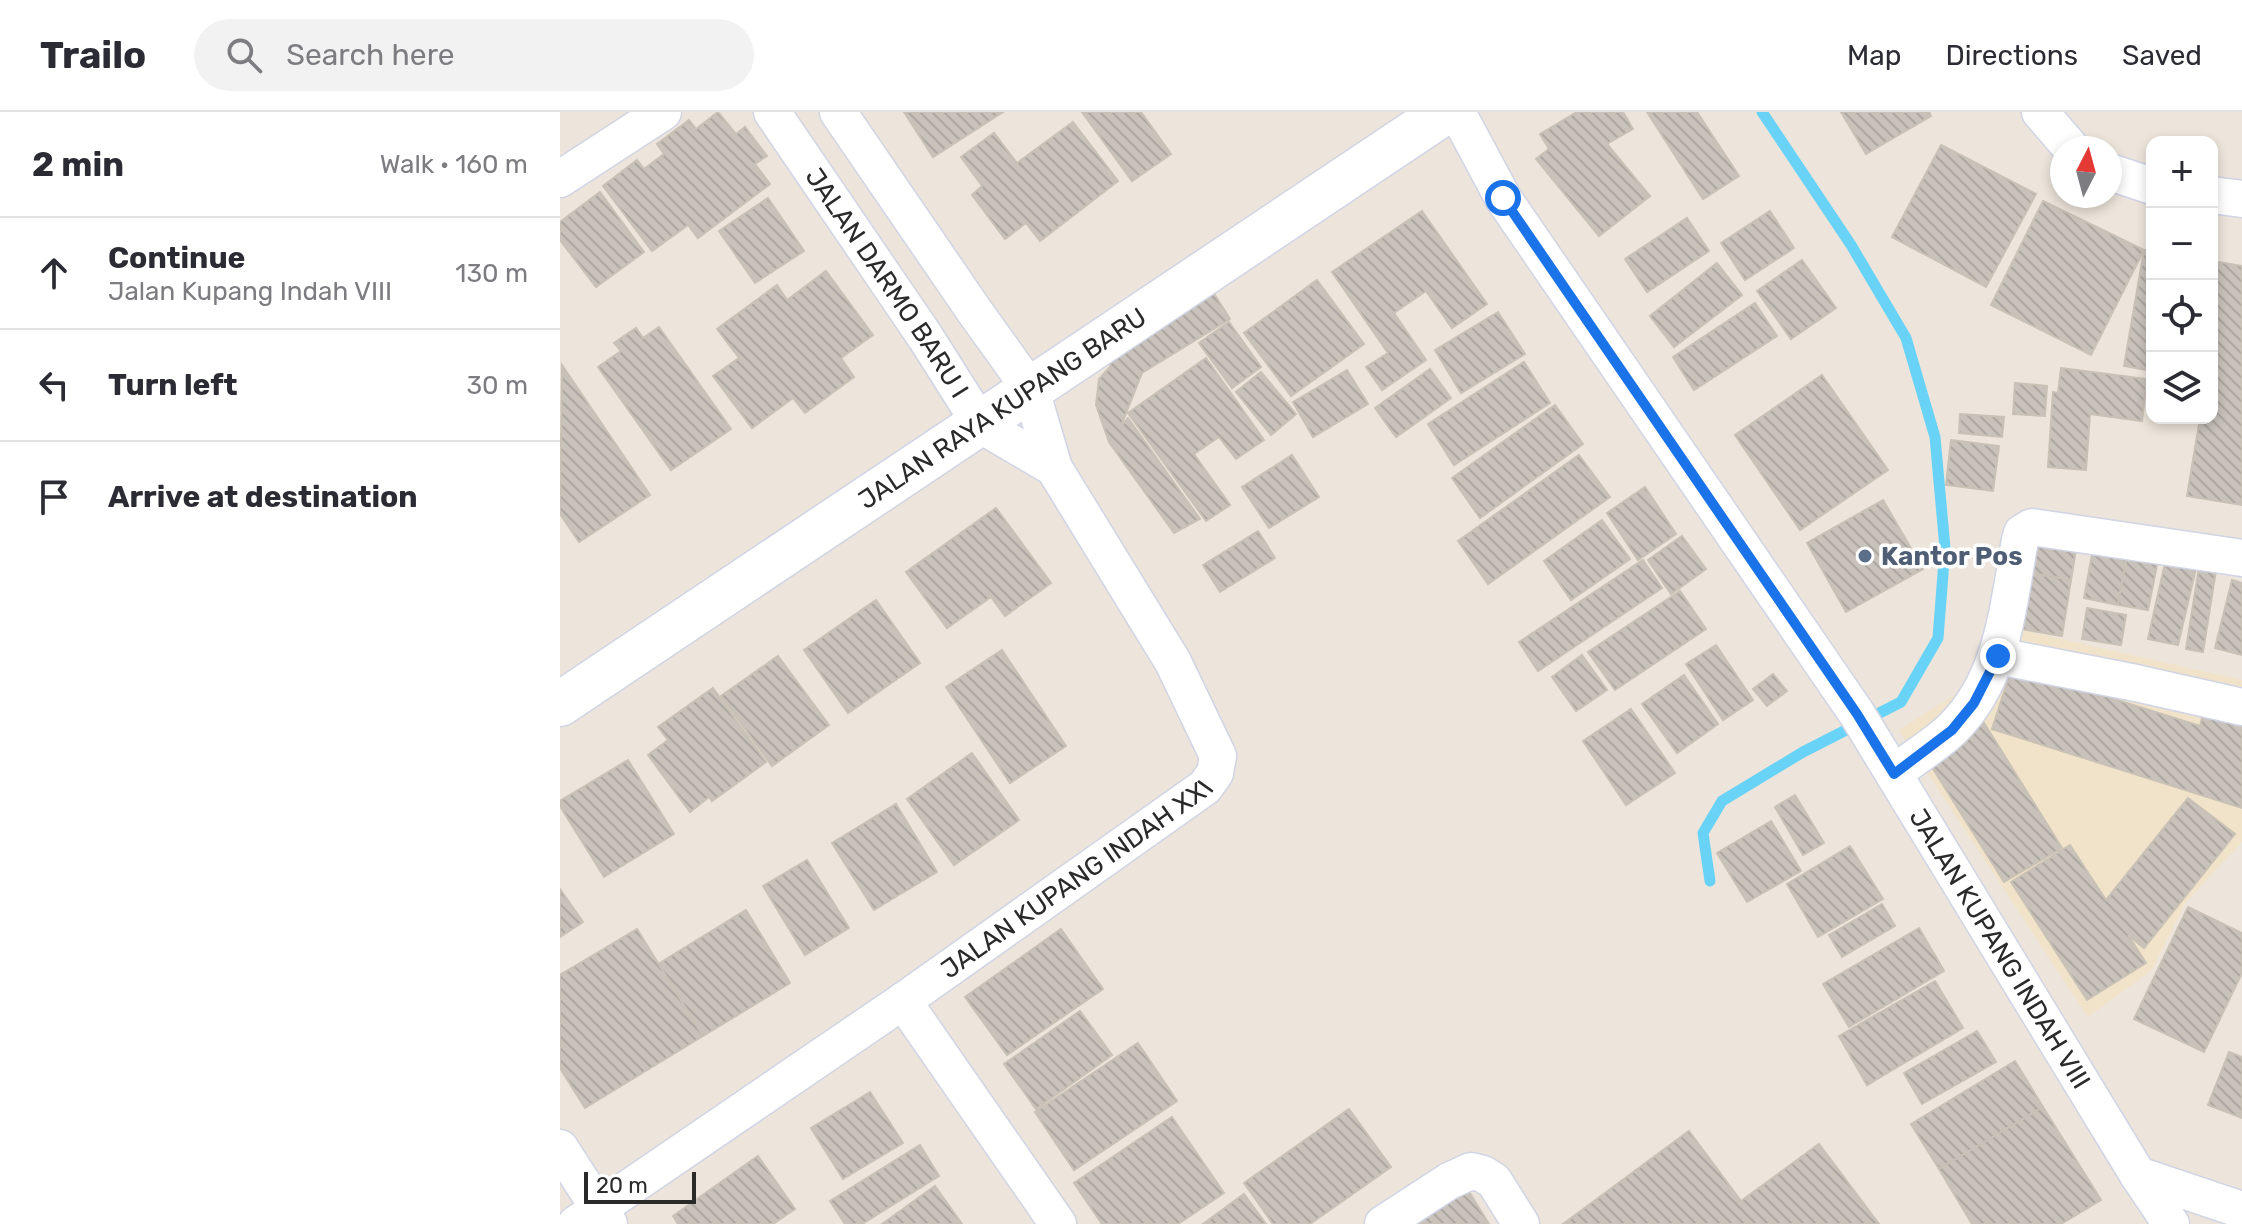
<!DOCTYPE html>
<meta charset="utf-8">
<style>
:root{--surface:#fff;--page:#f2f2f3;--text:#2b2b33;--muted:#7c7c81;--line:#e1e1e2}
body{margin:0;font-family:Rubik,sans-serif;background:var(--page);color:var(--text)}
.controls{position:absolute;right:24px;top:24px;display:grid;overflow:hidden;border-radius:16px;box-shadow:0 4px 12px #0003}
.controls button{width:72px;height:72px;display:grid;place-items:center;padding:0;border:0;border-bottom:2px solid var(--line);background:var(--surface);color:var(--text);font:40px sans-serif}
.compass{position:absolute;left:1490px;top:24px;width:72px;height:72px;border-radius:50%;background:var(--surface);box-shadow:0 4px 12px #0003;rotate:6deg}
.scale{position:absolute;left:24px;bottom:20px;width:112px;box-sizing:border-box;padding-left:8px;border:4px solid #2a2a2a;border-top:0;font-size:22px;line-height:28px;white-space:nowrap;color:#2a2a2a;-webkit-text-stroke:6px #fff;paint-order:stroke}
.stop{position:absolute;width:24px;height:24px;margin:-18px;border:6px solid #1a73e8;border-radius:50%;background:#fff}
.stop.end{background:#1a73e8;border-color:#fff;box-shadow:0 2px 8px #0008}
.list{margin:0;padding:0;list-style:none}
h2{display:flex;justify-content:space-between;align-items:center;height:104px;margin:0;padding:0 32px;font-size:34px}
h2 small{font-size:26px;font-weight:400;color:var(--muted)}
.list li{display:grid;grid-template-columns:52px 1fr auto;gap:24px;align-items:center;box-sizing:border-box;height:112px;padding:0 32px;border-top:2px solid var(--line)}
.list b{display:block;font-size:30px;white-space:nowrap}
.list p{margin:0;font-size:26px;white-space:nowrap;color:var(--muted)}
.list em{font-size:26px;font-style:normal;color:var(--muted)}
.icon{flex:none;width:44px;height:44px;fill:none;stroke:currentColor;stroke-width:2;stroke-linecap:round;stroke-linejoin:round}
.map{position:relative;flex:none;width:1682px;height:1112px;overflow:hidden}
header{display:flex;align-items:center;gap:48px;box-sizing:border-box;height:112px;padding:0 40px;background:var(--surface);border-bottom:2px solid var(--line)}
header strong{font-size:38px}
nav{display:flex;gap:44px;margin-inline-start:auto;font-size:28px}
.search{width:560px;height:72px;background:var(--page);display:flex;align-items:center;gap:20px;box-sizing:border-box;padding:0 28px;border-radius:44px;color:var(--muted);font-size:30px}
main{display:flex}
aside{flex:1;background:var(--surface)}
.map>svg:first-child{display:block}
.education{fill:#f0e3c9}
.lines{fill:none;stroke-linecap:round;stroke-linejoin:round}
.stream{stroke:#68d3f6;stroke-width:11}
.building{fill:url(#building-back-hatch);stroke:#c9c1b5;stroke-width:2}
.minor-casing{stroke:#d0d4e4;stroke-width:39}
.tertiary-casing{stroke:#d0d4e4;stroke-width:47}
.minor{stroke:#fff;stroke-width:36}
.tertiary{stroke:#fff;stroke-width:44}
.route{stroke:#1a73e8;stroke-width:10}
.service-dot{fill:#5c6f8a;stroke:#fff;stroke-width:3}
.labels{text-anchor:middle;dominant-baseline:central;stroke-width:7;stroke-linejoin:round;paint-order:stroke}
.street-label{font-size:26px;fill:#2a2a2a;stroke:#fff}
.service-label{font-size:26px;font-weight:bold;fill:#4e5e75;stroke:#fff;text-anchor:start}
</style>
<header>
<strong>Trailo</strong>
<div class="search"><svg class="icon" aria-label="search" viewBox="0 0 24 24"><circle cx="10" cy="10" r="6"/><path d="M15 15l6 6"/></svg>Search here</div>
<nav><a>Map</a><a>Directions</a><a>Saved</a></nav>
</header>
<main>
<aside>
<h2>2 min<small>Walk · 160 m</small></h2>
<ul class="list">
<li><svg class="icon" aria-label="ahead" viewBox="0 0 24 24"><path d="M12 20V5M6 11l6-6 6 6"/></svg><div><b>Continue</b><p>Jalan Kupang Indah VIII</p></div><em>130 m</em></li>
<li><svg class="icon" aria-label="left" viewBox="0 0 24 24"><path d="M17 20v-9H6M10 6l-5 5 5 5"/></svg><div><b>Turn left</b></div><em>30 m</em></li>
<li><svg class="icon" aria-label="arrive" viewBox="0 0 24 24"><path d="M6 21V4h12l-3 4 3 4H6"/></svg><div><b>Arrive at destination</b></div></li>
</ul>
</aside>
<div class="map">
<svg width="1682" height="1112" viewBox="0 0 1682 1112">
<defs>
<pattern id="building-back-hatch" width="6" height="6" patternUnits="userSpaceOnUse" patternTransform="scale(2)"><rect width="6" height="6" fill="#c8c2bb"/><path d="M-1 5l2 2M0 0l6 6M5-1l2 2" fill="none" stroke="#aca7a1"/></pattern>
</defs>
<rect width="100%" height="100%" fill="#ede5db"/>
<path class="education" d="M1435 512 1682 568V730L1626 790 1592 858 1528 905 1339 618 1407 575Z"/>
<g class="lines">
<path class="stream" d="M1150 769 1143 721 1162 689 1243 640 1341 590 1378 526 1385 436 1375 325 1346 226 1291 133 1202 0"/>
</g>
<g class="building">
<path d="M158 0 176 22 185 15 207 44 195 52 210 72 138 126 128 113 92 139 43 74 77 48 84 57 104 42 97 32 129 8 136 17Z"/>
<path d="M344 0H443L373 45Z"/>
<path d="M522 0H581L611 42 572 69Z"/>
<path d="M1017 0H1063L1073 17 1047 32 1090 84 1039 124 976 47 989 37 980 22Z"/>
<path d="M1087 0H1137L1179 64 1143 87Z"/>
<path d="M1281 0H1369L1371 4 1306 42Z"/>
<path d="M513 10 558 69 480 129 466 111 445 127 412 83 422 74 401 45 434 21 457 51Z"/>
<path d="M1381 33 1476 82 1426 175 1332 125Z"/>
<path d="M40 80 84 140 36 175 0 128V110Z"/>
<path d="M208 86 244 139 195 171 159 119Z"/>
<path d="M1483 89 1584 138 1531 243 1431 193Z"/>
<path d="M862 99 927 192 892 216 866 179 834 201 866 248 822 278 806 255 828 241 772 160Z"/>
<path d="M1210 99 1234 136 1185 168 1161 131Z"/>
<path d="M1127 106 1149 139 1087 180 1065 147Z"/>
<path d="M1584 138 1592 139V259L1564 254Z"/>
<path d="M1242 148 1276 196 1231 227 1197 179Z"/>
<path d="M1652 149 1682 154V393L1627 384 1640 306H1652Z"/>
<path d="M1157 151 1182 183 1114 235 1090 204Z"/>
<path d="M266 159 313 223 281 246 294 265 245 301 233 286 192 316 153 264 179 246 157 217 217 173 227 188Z"/>
<path d="M757 168 804 232 731 284 684 221Z"/>
<path d="M653 180 670 207 582 261 561 314 568 306 640 407 614 421 549 330 536 293 539 267 550 255V251Z"/>
<path d="M1195 191 1217 224 1134 278 1113 245Z"/>
<path d="M938 200 965 242 901 281 875 238Z"/>
<path d="M669 210 701 255 672 276 639 231Z"/>
<path d="M99 215 171 317 111 358 38 255 61 239 54 231 76 216 83 226Z"/>
<path d="M646 246 704 328 676 347 659 325 634 342 670 393 646 409 568 301Z"/>
<path d="M964 250 990 291 894 353 868 312Z"/>
<path d="M2 253 90 383 19 430 0 402Z"/>
<path d="M1501 256 1587 267 1582 309 1530 302 1526 358 1488 355 1493 280 1498 281Z"/>
<path d="M870 257 891 286 836 325 815 296Z"/>
<path d="M787 258 808 292 753 325 733 290Z"/>
<path d="M701 260 736 302 711 323 676 280Z"/>
<path d="M1262 263 1328 358 1240 418 1175 323Z"/>
<path d="M1455 271 1487 274 1485 304 1453 302Z"/>
<path d="M995 293 1023 332 920 406 892 366Z"/>
<path d="M1400 302 1444 305 1442 325 1399 321Z"/>
<path d="M1391 328 1439 334 1433 379 1386 373Z"/>
<path d="M732 343 759 385 709 416 682 375Z"/>
<path d="M1019 343 1050 385 928 472 898 429Z"/>
<path d="M1085 375 1116 422 1078 448 1047 401Z"/>
<path d="M1323 388 1363 457 1286 500 1247 431Z"/>
<path d="M436 396 491 471 445 504 431 485 387 516 346 460Z"/>
<path d="M1042 408 1070 447 1011 488 984 449Z"/>
<path d="M1471 417 1518 425 1511 468 1464 460Z"/>
<path d="M698 419 715 446 660 480 643 453Z"/>
<path d="M1122 424 1146 457 1111 482 1088 448Z"/>
<path d="M1535 426 1569 432 1558 493 1524 486Z"/>
<path d="M1569 432 1600 438 1588 498 1558 493Z"/>
<path d="M1607 442 1638 448 1618 533 1588 527Z"/>
<path d="M1083 448 1102 476 978 559 959 530Z"/>
<path d="M1640 449 1657 452 1643 540 1626 537Z"/>
<path d="M1464 460 1511 468 1502 524 1455 516Z"/>
<path d="M1672 468 1682 471V543L1655 536Z"/>
<path d="M1120 479 1146 517 1055 578 1028 540Z"/>
<path d="M316 488 360 551 288 601 244 538Z"/>
<path d="M1527 496 1566 503 1561 533 1522 527Z"/>
<path d="M1156 533 1193 588 1163 608 1126 552Z"/>
<path d="M442 538 506 634 450 671 386 575Z"/>
<path d="M1022 543 1047 578 1016 599 992 565Z"/>
<path d="M218 544 269 613 212 654 161 584Z"/>
<path d="M1452 555 1640 614 1646 589 1682 597V696L1432 617Z"/>
<path d="M1213 562 1227 579 1207 594 1193 577Z"/>
<path d="M1124 563 1158 612 1117 641 1082 592Z"/>
<path d="M153 576 206 650 152 689 149 685 130 700 88 643 108 628 98 615Z"/>
<path d="M1071 597 1115 661 1066 693 1023 629Z"/>
<path d="M1421 606 1502 736 1444 770 1363 641Z"/>
<path d="M412 641 459 708 394 753 347 687Z"/>
<path d="M68 648 114 722 44 765 0 694V689Z"/>
<path d="M1235 683 1264 731 1243 743 1215 695Z"/>
<path d="M1628 686 1675 722 1584 836 1568 823 1586 851 1527 888 1451 770 1510 733 1546 788Z"/>
<path d="M336 692 377 760 314 798 272 731Z"/>
<path d="M1211 709 1241 759 1187 790 1157 741Z"/>
<path d="M1290 734 1323 787 1258 825 1227 772Z"/>
<path d="M247 748 289 816 245 843 203 774Z"/>
<path d="M0 777 23 810 0 825Z"/>
<path d="M1322 792 1335 814 1282 845 1269 823Z"/>
<path d="M1628 795 1682 821V861L1644 940 1574 907Z"/>
<path d="M186 798 230 871 143 924 98 852Z"/>
<path d="M1359 816 1384 859 1289 915 1263 872Z"/>
<path d="M77 817 143 924 25 996 0 956V863Z"/>
<path d="M501 817 543 877 447 943 405 885Z"/>
<path d="M1375 869 1403 916 1307 973 1279 924Z"/>
<path d="M520 899 552 943 476 997 444 952Z"/>
<path d="M1417 919 1436 950 1362 992 1344 961Z"/>
<path d="M578 931 617 989 514 1058 475 1000Z"/>
<path d="M1669 940 1682 945V1006L1648 993Z"/>
<path d="M1455 949 1483 995 1379 1057 1351 1012Z"/>
<path d="M310 980 343 1031 283 1067 251 1016Z"/>
<path d="M1483 995 1541 1088 1501 1112H1412L1379 1057Z"/>
<path d="M789 997 831 1055 750 1112H713L684 1071Z"/>
<path d="M612 1005 664 1081 618 1112H542L514 1071Z"/>
<path d="M1129 1019 1181 1089 1259 1032 1319 1112H1003Z"/>
<path d="M360 1033 379 1064 302 1112H285L270 1089Z"/>
<path d="M198 1044 235 1097 213 1112H118L113 1104Z"/>
<path d="M375 1074 402 1112H322Z"/>
<path d="M906 1075 929 1112H844Z"/>
<path d="M684 1082 706 1112H643Z"/>
</g>
<g class="lines">
<defs>
<g id="minor">
<path id="s1" d="M212 0 366 226 421 313 494 356"/>
<path id="s2" d="M897 0 943 86 1297 602 1578 1063 1611 1112"/>
<path d="M1480 0 1511 36"/>
<path d="M1550 60 1592 74"/>
<path d="M0 67 103 0"/>
<path d="M1652 83 1682 87"/>
<path d="M1438 544 1576 571 1682 595"/>
<path d="M1334 662C1352 646 1375 634 1393 616 1443 567 1448 494 1460 428L1462 421 1472 415 1682 446"/>
<path d="M343 889 498 1112"/>
<path d="M0 1036 49 1112"/>
<path d="M1578 1063 1682 1098"/>
<path id="s3" d="M16 1112 343 889 645 675 655 661 658 644 613 550 494 356 471 278 415 200 278 0"/>
<path d="M823 1112 889 1069 911 1059 923 1062 934 1069 961 1112"/>
</g>
<g id="tertiary">
<path id="s4" d="M0 592 885 0"/>
</g>
</defs>
<use href="#minor" class="minor-casing"/>
<use href="#tertiary" class="tertiary-casing"/>
<use href="#minor" class="minor"/>
<use href="#tertiary" class="tertiary"/>
</g>
<g class="lines">
<path class="route" d="M943 86 1297 602 1334 662 1392 618 1414 591 1438 544"/>
</g>
<circle class="service-dot" cx="1305" cy="444" r="8"/>
<g class="labels">
<g class="street-label">
<text stroke="none"><textPath href="#s1" startOffset="206">JALAN DARMO BARU I</textPath></text>
<text stroke="none"><textPath href="#s4" startOffset="532">JALAN RAYA KUPANG BARU</textPath></text>
<text stroke="none"><textPath href="#s3" startOffset="608">JALAN KUPANG INDAH XXI</textPath></text>
<text stroke="none"><textPath href="#s2" startOffset="998">JALAN KUPANG INDAH VIII</textPath></text>
</g>
<g class="service-label">
<text x="1321" y="444">Kantor Pos</text>
</g>
</g>
</svg>
<div class="controls">
<button>+</button>
<button>−</button>
<button><svg class="icon" aria-label="locate" viewBox="0 0 24 24"><circle cx="12" cy="12" r="6"/><path d="M12 2v4M12 18v4M2 12h4M18 12h4"/></svg></button>
<button><svg class="icon" aria-label="layers" viewBox="0 0 24 24"><path d="M12 4l9 5-9 5-9-5zM3 14l9 5 9-5"/></svg></button>
</div>
<svg class="compass" viewBox="-18 -18 36 36"><path d="M0-13l5 13h-10z" fill="#e53935"/><path d="M0 13l5-13h-10z" fill="#7c7c81"/></svg>
<div class="scale">20 m</div>
<div class="stop" style="left:943px;top:86px"></div>
<div class="stop end" style="left:1438px;top:544px"></div>
</div>
</main>
